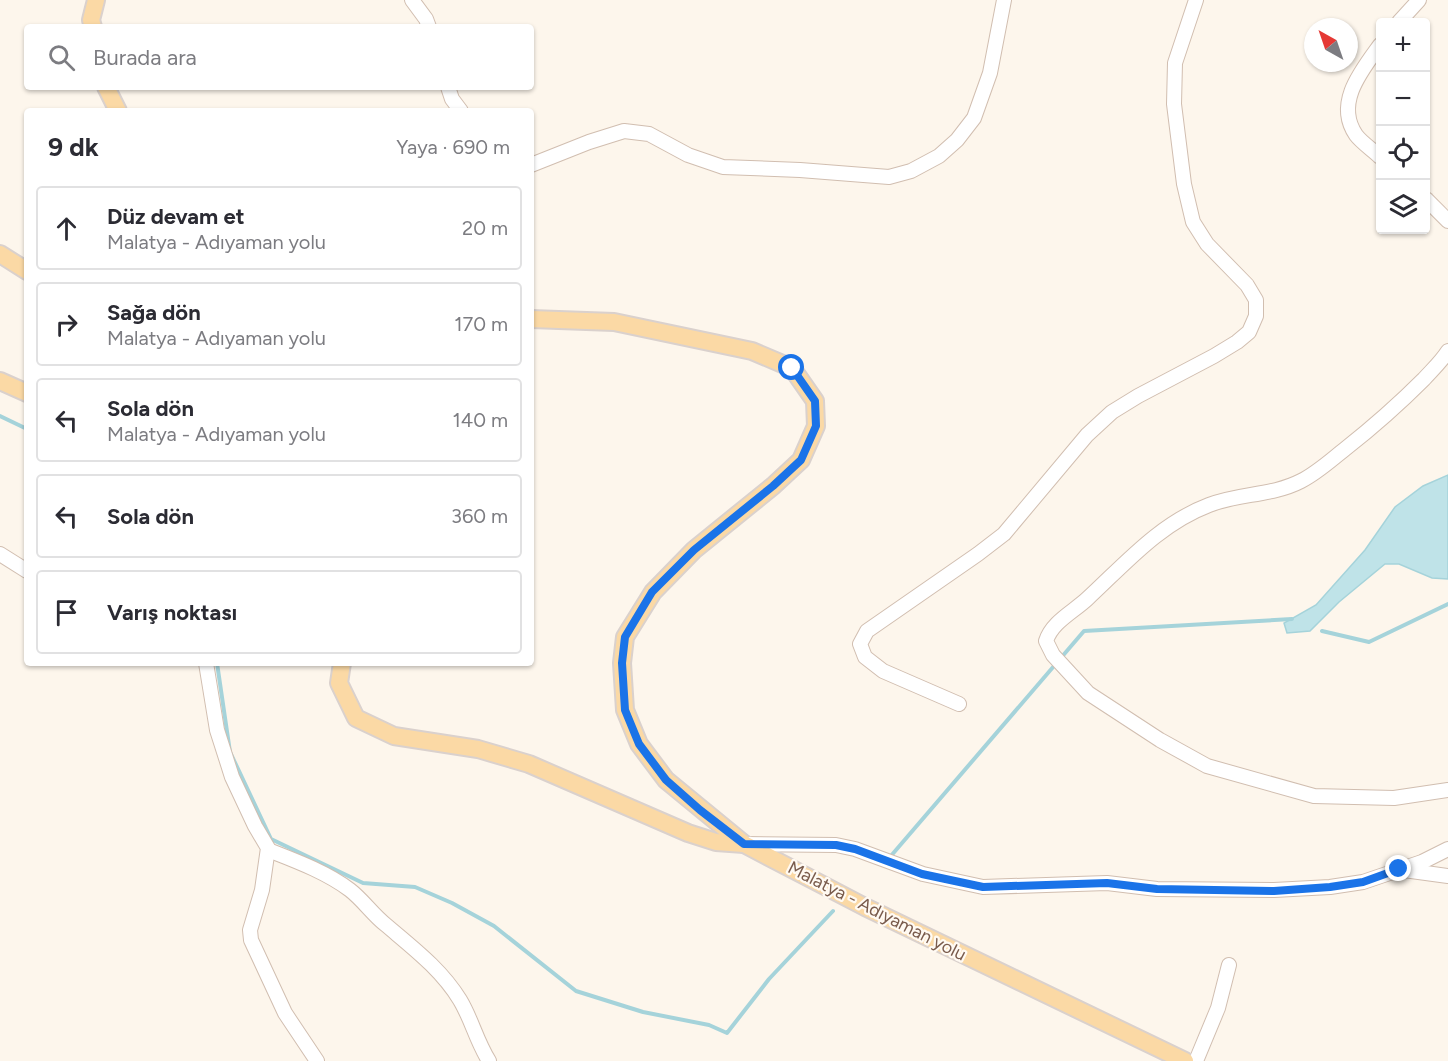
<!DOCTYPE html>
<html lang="tr">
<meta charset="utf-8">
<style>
:root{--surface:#fff;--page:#f7f7f7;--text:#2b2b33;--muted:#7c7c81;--line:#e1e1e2}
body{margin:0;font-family:Figtree,sans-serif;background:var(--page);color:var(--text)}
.controls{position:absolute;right:18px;top:18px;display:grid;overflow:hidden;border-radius:6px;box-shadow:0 2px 4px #0004}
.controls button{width:54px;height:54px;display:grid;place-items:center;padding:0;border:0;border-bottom:2px solid var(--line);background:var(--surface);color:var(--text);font:30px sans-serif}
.compass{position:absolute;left:1304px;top:18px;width:54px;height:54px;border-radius:50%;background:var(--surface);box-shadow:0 2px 4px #0004;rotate:320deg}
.stop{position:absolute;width:18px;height:18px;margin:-14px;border:4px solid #1a73e8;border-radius:50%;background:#fff}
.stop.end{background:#1a73e8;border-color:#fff;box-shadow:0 2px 6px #0008}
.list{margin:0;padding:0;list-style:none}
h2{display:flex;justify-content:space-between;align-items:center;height:78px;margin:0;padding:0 24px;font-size:26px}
h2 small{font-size:20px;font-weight:400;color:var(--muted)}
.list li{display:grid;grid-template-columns:39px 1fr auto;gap:18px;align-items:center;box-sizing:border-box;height:84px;margin:0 12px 12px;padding:0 12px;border:2px solid var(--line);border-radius:6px}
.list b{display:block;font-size:22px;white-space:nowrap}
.list p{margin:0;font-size:20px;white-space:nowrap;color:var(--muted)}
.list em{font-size:20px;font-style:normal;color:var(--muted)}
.icon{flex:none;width:33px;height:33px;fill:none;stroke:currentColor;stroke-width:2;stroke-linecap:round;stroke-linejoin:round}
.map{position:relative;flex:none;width:1448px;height:1061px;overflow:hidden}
.search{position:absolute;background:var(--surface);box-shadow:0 2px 4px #0004;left:24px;top:24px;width:510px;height:66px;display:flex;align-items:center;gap:15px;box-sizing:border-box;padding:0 21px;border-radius:6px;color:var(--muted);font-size:22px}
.panel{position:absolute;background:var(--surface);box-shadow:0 2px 4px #0004;left:24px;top:108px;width:510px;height:558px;border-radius:6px}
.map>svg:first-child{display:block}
.water{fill:#bfe3e8;stroke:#a5d3da;stroke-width:1.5}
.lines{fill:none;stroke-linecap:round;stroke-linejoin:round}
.stream{stroke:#a5d3da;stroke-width:4}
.minor-casing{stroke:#d1beb0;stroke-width:16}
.major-casing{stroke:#dad1cd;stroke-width:20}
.minor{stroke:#fff;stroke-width:14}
.major{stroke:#fbd9a5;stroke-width:16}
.route{stroke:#1a73e8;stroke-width:8}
.labels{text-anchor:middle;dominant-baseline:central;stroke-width:4.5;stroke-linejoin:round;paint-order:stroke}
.street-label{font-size:18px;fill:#7a5c4d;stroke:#fffaf3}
</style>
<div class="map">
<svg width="1448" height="1061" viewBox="0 0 1448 1061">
<rect width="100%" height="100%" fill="#fdf6ec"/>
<path class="water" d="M1448 475V579L1432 578 1399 564H1385L1339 602 1310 631 1287 633 1284 623 1316 605 1365 550 1395 507 1423 486Z"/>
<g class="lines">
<g class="stream">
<path d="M0 416 27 429"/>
<path d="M1322 631 1369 642 1448 604"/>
<path d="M217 663 230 752 271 839 363 883 415 887 452 903 494 926 576 991 643 1012 709 1025 727 1033 769 979 833 911"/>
<path d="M890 857 1084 631 1292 619"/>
</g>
<defs>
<g id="minor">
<path d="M412 0 426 19 429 27"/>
<path d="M1399 22 1419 0"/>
<path d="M1380 45C1362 70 1334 103 1356 135 1362 143 1373 150 1380 157"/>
<path d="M448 87 452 99 461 111"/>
<path d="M531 165 589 142 624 131 649 134 688 155 723 167 800 170 889 177 911 171 939 156 957 140 974 118 990 73 1004 0"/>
<path d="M1426 199 1448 221"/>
<path d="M1448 351C1441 362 1432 370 1424 379 1399 404 1373 427 1345 449 1331 460 1317 473 1301 481 1272 496 1239 493 1209 505 1159 524 1125 564 1087 599 1073 612 1052 622 1046 641L1053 655 1088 693 1160 740 1207 766 1314 796 1394 798 1448 790"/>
<path d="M0 554 27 571"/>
<path d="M206 663 217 730 232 777 255 826 268 848 262 890 250 930 251 940 285 1013 317 1061"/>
<path d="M959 704 883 671 865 657 860 644 867 631 978 554 1004 534 1087 435 1112 412 1138 396 1214 356 1237 342 1249 332 1256 316V300L1247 285 1207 244 1193 222 1184 184 1174 104 1175 63 1196 0"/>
<path d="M744 844 836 845 855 849 923 874 983 887 1107 883 1157 889 1274 890 1330 887 1363 882 1422 862 1448 849"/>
<path d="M268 850C296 861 326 872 350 890 363 900 373 915 386 925 413 948 441 969 460 1000 472 1020 476 1040 489 1061"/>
<path d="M1404 870 1448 876"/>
<path d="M1196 1061 1218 1008 1229 965"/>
</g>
<g id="major">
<path d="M93 27 91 20 96 0"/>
<path d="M106 87 118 111"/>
<path d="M0 254 27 271"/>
<path d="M531 319 614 322 752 351 792 368 815 401 816 426 801 460 773 486 694 550 653 592 625 637 622 663 625 710 639 744 666 780 744 844 865 907 1185 1061"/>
<path d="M0 381 27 393"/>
<path d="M342 663 339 683 356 718 394 736 478 749 529 764 688 833 716 842 744 844"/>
</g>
</defs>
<use href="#minor" class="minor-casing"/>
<use href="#major" class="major-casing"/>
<use href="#minor" class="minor"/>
<use href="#major" class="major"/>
</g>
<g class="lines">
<path class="route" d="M792 368 815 401 816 426 801 460 773 486 694 550 652 592 625 637 622 663 625 710 639 744 666 780 700 810 744 844 836 845 855 849 922 874 983 887 1107 883 1157 889 1274 891 1330 887 1363 882 1399 869"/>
</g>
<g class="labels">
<g class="street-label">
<text transform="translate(877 911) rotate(27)">Malatya - Adıyaman yolu</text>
</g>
</g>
</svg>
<div class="controls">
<button>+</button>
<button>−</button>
<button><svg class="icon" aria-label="locate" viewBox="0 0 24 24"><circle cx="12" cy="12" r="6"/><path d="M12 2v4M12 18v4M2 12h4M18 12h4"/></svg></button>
<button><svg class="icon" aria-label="layers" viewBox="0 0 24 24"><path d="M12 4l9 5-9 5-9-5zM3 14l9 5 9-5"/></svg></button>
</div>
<svg class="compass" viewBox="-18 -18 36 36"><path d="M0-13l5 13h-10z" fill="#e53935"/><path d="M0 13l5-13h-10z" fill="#7c7c81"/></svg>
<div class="stop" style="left:792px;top:368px"></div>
<div class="stop end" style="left:1399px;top:869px"></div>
<div class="search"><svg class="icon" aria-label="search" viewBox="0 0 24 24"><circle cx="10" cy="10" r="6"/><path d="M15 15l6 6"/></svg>Burada ara</div>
<section class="panel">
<h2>9 dk<small>Yaya · 690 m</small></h2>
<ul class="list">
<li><svg class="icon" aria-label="ahead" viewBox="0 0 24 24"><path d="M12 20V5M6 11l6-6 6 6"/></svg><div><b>Düz devam et</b><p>Malatya - Adıyaman yolu</p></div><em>20 m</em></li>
<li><svg class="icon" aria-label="right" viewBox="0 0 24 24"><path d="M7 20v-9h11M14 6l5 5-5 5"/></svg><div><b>Sağa dön</b><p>Malatya - Adıyaman yolu</p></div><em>170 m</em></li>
<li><svg class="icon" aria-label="left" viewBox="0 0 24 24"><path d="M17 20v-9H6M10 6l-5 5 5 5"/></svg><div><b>Sola dön</b><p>Malatya - Adıyaman yolu</p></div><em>140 m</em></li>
<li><svg class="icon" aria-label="left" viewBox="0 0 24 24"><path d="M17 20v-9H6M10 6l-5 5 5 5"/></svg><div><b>Sola dön</b></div><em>360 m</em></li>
<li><svg class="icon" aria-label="arrive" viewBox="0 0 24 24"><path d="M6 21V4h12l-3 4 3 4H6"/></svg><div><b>Varış noktası</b></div></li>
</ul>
</section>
</div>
